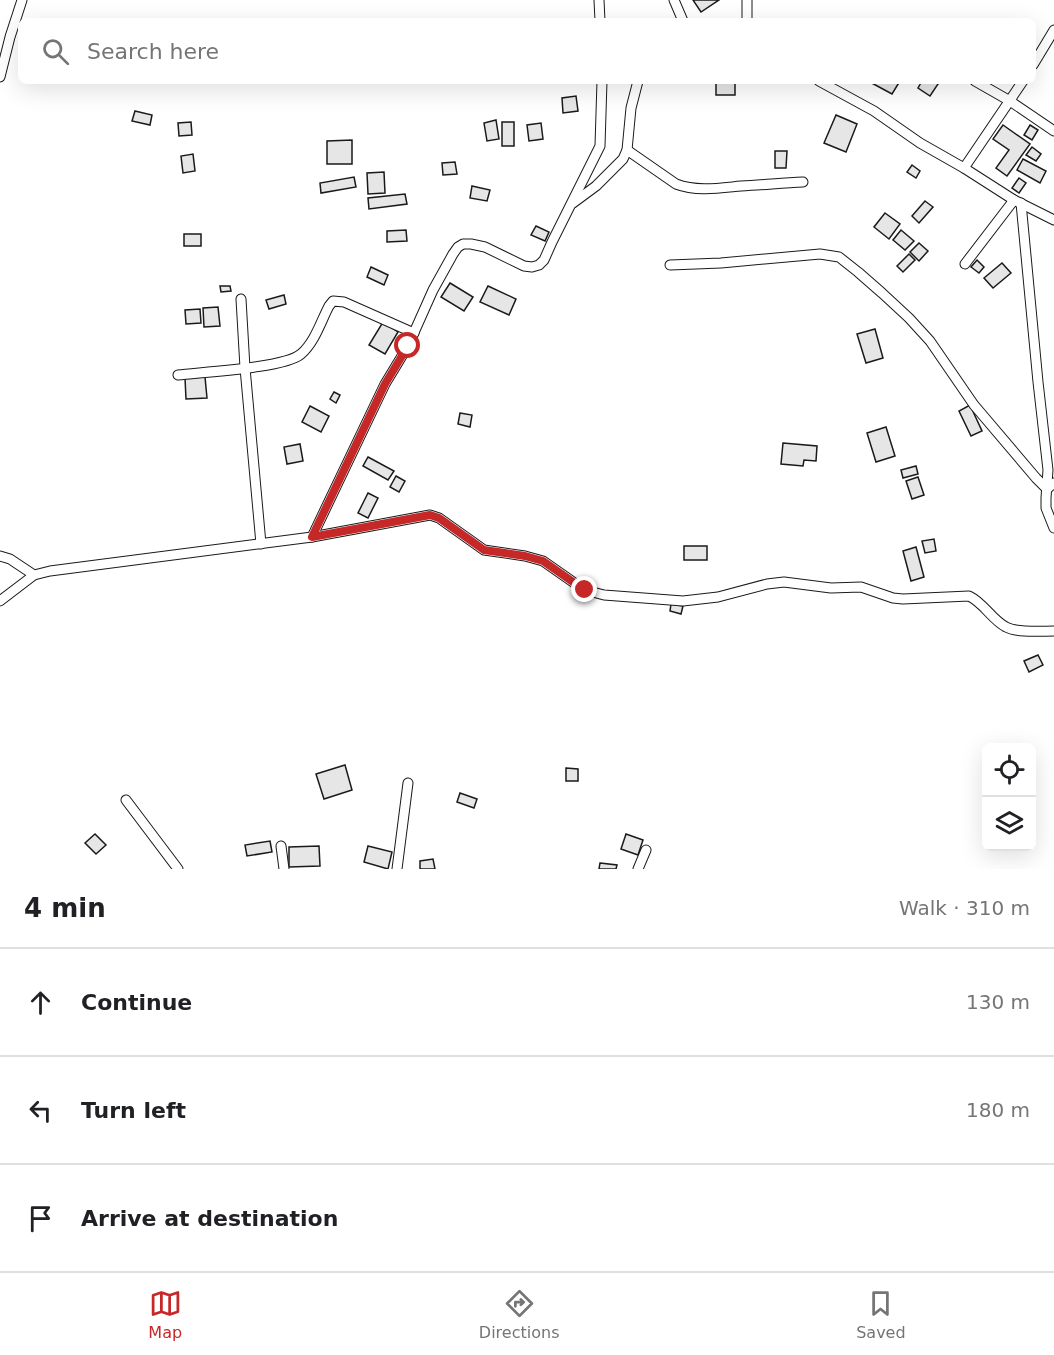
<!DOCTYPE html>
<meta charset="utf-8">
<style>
:root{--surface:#fff;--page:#f6f6f6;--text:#202124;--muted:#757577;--line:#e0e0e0;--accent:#c62828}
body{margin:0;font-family:"DejaVu Sans",sans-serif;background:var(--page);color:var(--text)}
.controls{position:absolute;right:18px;bottom:18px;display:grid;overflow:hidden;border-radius:9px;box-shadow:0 6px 24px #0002}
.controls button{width:54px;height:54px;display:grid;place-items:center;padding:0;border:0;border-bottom:2px solid var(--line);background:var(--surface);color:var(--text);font:30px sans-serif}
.stop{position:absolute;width:18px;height:18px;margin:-14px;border:4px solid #c62828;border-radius:50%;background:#fff}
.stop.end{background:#c62828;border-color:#fff;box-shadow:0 2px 6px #0008}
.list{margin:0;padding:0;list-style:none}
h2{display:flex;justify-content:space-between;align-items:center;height:78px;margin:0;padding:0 24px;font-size:26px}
h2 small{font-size:20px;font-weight:400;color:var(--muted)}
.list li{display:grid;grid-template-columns:39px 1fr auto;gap:18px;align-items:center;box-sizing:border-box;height:108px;padding:0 24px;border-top:2px solid var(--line)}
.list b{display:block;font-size:22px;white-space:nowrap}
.list em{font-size:20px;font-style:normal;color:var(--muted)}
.icon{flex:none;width:33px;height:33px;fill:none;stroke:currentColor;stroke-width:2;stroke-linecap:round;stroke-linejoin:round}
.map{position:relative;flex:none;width:1054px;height:869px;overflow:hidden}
.search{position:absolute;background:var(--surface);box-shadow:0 6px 24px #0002;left:18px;right:18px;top:18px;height:66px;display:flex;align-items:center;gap:15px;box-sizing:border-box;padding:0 21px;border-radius:9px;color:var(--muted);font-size:22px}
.sheet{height:402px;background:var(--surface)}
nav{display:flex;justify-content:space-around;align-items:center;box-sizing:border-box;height:84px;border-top:2px solid var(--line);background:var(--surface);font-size:16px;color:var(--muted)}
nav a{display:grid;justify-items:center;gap:3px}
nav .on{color:var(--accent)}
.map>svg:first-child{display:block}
.building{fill:#e6e6e6;stroke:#1a1a1a;stroke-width:1.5}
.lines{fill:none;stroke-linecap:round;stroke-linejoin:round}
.minor-casing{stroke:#1a1a1a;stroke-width:11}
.minor{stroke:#fff;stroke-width:9}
.route{stroke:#c62828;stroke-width:8}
</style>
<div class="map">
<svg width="1054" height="869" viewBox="0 0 1054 869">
<rect width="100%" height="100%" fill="#fff"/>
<g class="building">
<path d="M693 0H719L701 12Z"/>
<path d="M868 81H900L892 94Z"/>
<path d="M922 81H940L930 96 918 88Z"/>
<path d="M735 82V95H716V83Z"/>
<path d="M576 96 578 111 563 113 562 98Z"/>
<path d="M135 111 152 115 150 125 132 121Z"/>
<path d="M836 115 857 124 846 152 824 143Z"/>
<path d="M496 120 499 139 487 141 484 123Z"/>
<path d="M191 122 192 135 179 136 178 123Z"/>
<rect x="502" y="122" width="12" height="24"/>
<path d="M541 123 543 139 529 141 527 125Z"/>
<path d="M1003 125 1030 144 1007 176 996 168 1009 150 993 139Z"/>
<path d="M1030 125 1038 130 1032 140 1024 135Z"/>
<path d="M352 140V164H327V141Z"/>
<path d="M1032 147 1041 154 1036 161 1026 155Z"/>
<path d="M775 151H787L786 168H775Z"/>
<path d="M193 154 195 171 183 173 181 156Z"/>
<path d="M1023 159 1046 171 1040 183 1017 170Z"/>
<path d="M455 162 457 174 443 175 442 163Z"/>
<path d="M912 165 920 171 916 178 907 172Z"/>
<path d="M384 172 385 193 368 194 367 173Z"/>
<path d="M354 177 356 187 321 193 320 183Z"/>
<path d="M1019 178 1026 183 1019 193 1012 188Z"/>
<path d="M472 186 490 190 487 201 470 198Z"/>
<path d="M405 194 407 204 369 209 368 198Z"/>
<path d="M925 201 933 207 919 223 912 216Z"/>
<path d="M885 213 900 224 889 239 874 227Z"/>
<path d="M536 226 549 232 545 241 531 235Z"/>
<path d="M406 230 407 241 387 242V231Z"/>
<path d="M901 230 914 241 905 250 893 240Z"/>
<rect x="184" y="234" width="17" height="12"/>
<path d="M919 243 928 251 919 261 910 252Z"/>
<path d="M909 254 915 260 903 272 897 266Z"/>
<path d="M977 260 984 267 979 273 971 267Z"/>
<path d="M1002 263 1011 273 993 288 984 278Z"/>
<path d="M371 267 388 275 384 285 367 277Z"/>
<path d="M450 283 473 297 464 311 441 297Z"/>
<path d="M220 286H230L231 291 221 292Z"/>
<path d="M488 286 516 299 509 315 480 302Z"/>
<path d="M284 295 286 304 269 309 266 300Z"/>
<path d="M218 307 220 326 204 327 203 308Z"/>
<path d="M200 309 201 323 186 324 185 310Z"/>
<path d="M383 322 398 332 385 354 369 345Z"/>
<path d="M875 329 883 358 866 363 857 334Z"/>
<path d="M205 377 207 398 186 399 185 378Z"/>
<path d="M334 392 340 395 336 403 330 399Z"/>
<path d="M970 405 982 431 971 436 959 411Z"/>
<path d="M310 406 329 416 321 432 302 422Z"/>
<path d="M460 413 472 415 470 427 458 424Z"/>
<path d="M886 427 895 456 876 462 867 433Z"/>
<path d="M783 443 817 446 816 461 804 460 803 466 781 464Z"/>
<path d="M300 444 303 461 287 464 284 447Z"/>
<path d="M368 457 394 471 388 480 363 466Z"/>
<path d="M916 466 918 474 903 478 901 470Z"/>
<path d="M396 476 405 481 399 492 390 487Z"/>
<path d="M918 477 924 495 912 499 906 481Z"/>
<path d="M368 493 378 498 368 518 358 513Z"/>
<path d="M934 539 936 551 925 553 922 541Z"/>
<rect x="684" y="546" width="23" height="14"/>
<path d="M916 547 924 577 911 581 903 551Z"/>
<path d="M671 604 683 606 681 614 670 611Z"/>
<path d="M1038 655 1043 665 1029 672 1024 661Z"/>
<path d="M345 765 352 790 324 799 316 774Z"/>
<path d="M566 768 578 769V781H566Z"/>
<path d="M460 793 477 799 474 808 457 802Z"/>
<path d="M95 834 106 845 96 854 85 843Z"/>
<path d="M626 834 643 840 638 855 621 849Z"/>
<path d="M270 841 272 852 247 856 245 845Z"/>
<path d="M319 846 320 866 289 867V847Z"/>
<path d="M368 846 392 852 388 869 364 862Z"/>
<path d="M433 859 435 869H420V861Z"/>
<path d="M600 863 617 865 616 869H599Z"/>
</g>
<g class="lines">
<defs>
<g id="minor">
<path d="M599 0 600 21"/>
<path d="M674 0 683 21"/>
<path d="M747 0V21"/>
<path d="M1033 65 1054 30"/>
<path d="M0 77 10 37 22 0"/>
<path d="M819 81 874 111 920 143 964 168 1014 200 1054 220"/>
<path d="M975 81 1010 101 1054 131"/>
<path d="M627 150 676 184C697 192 720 188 741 186 762 185 782 183 803 182"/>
<path d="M964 168 1023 81"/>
<path d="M573 203 596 186 623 159 627 150 631 108 638 81"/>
<path d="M1021 203 1038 382 1048 470 1046 498V508L1054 528"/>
<path d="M965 264 1014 200"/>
<path d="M670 265 721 263 820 254 839 257 858 272 882 293 909 318 930 341 974 405 1036 478 1047 489 1054 483"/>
<path d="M241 299 245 368 261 544"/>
<path d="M178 375C203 372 285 368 301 354 315 342 321 321 329 306L333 301 344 302 414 333"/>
<path d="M312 537 385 384 408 346 433 290 453 254 458 247 463 244H471L485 247 524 266 532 267 539 265 544 260 552 242 600 146 602 81"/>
<path d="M0 556 10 559 34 575"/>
<path d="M0 601 34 575 50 571 312 537 430 515 439 518 484 550 525 556 543 561 573 582 585 590 604 595 683 601 718 597 767 584 784 582 831 588 861 587 893 598 903 599 969 596C984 603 992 620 1006 627 1017 633 1041 631 1054 631"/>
<path d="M126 800 178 869"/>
<path d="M281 846 284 869"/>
<path d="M397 869 408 783"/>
<path d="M638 869 646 850"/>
</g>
</defs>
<use href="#minor" class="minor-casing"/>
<use href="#minor" class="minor"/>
</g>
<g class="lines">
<path class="route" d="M408 346 385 384 312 537 430 515 439 518 484 550 525 556 543 561 573 582 585 590"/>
</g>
</svg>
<div class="controls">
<button><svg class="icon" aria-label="locate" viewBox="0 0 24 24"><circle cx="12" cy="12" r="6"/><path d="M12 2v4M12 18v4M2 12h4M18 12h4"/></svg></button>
<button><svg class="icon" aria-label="layers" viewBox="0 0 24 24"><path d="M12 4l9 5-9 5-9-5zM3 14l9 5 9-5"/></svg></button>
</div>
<div class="stop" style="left:408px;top:346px"></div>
<div class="stop end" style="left:585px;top:590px"></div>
<div class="search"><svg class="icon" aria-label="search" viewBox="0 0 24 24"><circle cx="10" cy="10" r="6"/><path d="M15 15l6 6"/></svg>Search here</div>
</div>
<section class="sheet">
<h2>4 min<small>Walk · 310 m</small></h2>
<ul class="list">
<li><svg class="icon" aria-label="ahead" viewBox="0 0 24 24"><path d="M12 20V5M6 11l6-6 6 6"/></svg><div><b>Continue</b></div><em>130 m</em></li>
<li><svg class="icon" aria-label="left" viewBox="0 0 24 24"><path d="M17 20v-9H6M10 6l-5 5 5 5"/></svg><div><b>Turn left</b></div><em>180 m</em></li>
<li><svg class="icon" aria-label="arrive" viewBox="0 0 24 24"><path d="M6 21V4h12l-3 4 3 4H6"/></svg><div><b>Arrive at destination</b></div></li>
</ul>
</section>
<nav>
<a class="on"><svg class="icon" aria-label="map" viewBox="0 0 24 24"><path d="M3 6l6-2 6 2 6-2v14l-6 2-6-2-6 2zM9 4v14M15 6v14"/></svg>Map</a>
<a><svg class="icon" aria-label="directions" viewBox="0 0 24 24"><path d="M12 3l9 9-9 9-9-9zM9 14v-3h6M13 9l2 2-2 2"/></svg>Directions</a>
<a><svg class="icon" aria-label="saved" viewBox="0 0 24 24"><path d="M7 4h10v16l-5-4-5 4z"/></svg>Saved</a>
</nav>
